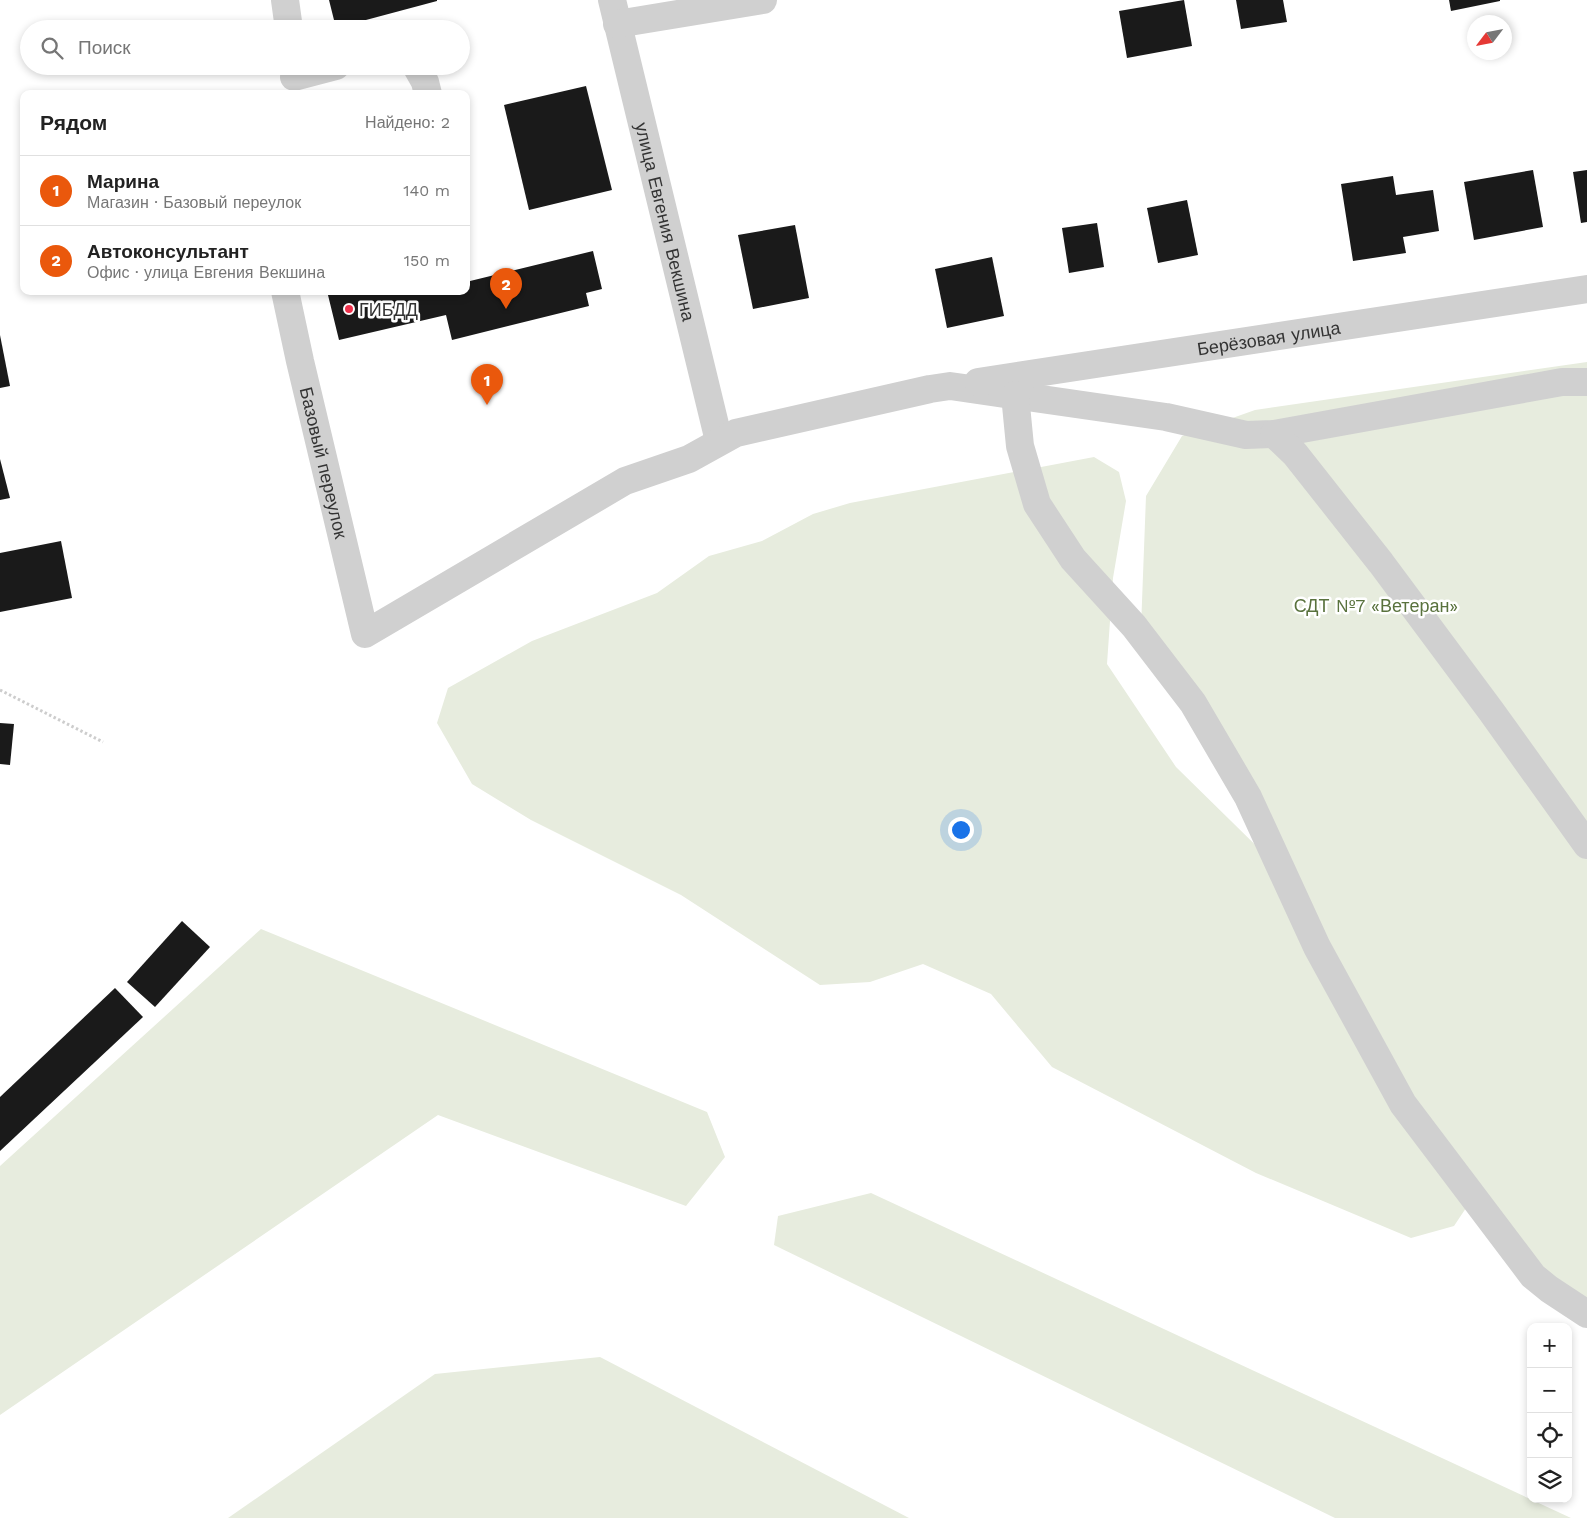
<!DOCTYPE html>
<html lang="ru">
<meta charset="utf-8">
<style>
:root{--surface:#fff;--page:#f6f6f6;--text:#222;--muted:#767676;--line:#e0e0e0;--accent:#ea580c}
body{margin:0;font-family:"Work Sans",sans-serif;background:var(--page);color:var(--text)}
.controls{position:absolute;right:15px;bottom:15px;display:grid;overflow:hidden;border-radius:10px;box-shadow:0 2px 8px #0003}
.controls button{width:45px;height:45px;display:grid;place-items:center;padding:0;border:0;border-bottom:1px solid var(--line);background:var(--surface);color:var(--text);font:25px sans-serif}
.compass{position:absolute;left:1467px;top:15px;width:45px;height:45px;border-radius:50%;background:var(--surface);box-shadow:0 2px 8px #0003;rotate:238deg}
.you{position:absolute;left:960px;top:829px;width:18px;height:18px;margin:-12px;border:4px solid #fff;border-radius:50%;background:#1a73e8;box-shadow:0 0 0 8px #1a73e833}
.badge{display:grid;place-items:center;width:32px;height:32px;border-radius:50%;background:var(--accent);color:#fff;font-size:16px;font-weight:700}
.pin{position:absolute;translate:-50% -41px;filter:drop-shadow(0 1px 2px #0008)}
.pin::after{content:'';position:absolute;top:26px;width:18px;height:15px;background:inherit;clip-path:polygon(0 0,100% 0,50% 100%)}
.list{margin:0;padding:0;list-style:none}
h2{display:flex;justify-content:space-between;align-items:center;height:65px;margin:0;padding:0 20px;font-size:21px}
h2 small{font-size:16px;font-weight:400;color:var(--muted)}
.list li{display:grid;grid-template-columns:32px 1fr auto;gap:15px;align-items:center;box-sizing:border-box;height:70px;padding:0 20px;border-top:1px solid var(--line)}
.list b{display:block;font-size:19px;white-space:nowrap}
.list p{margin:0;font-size:16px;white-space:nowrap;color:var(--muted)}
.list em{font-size:16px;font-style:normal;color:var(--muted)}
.icon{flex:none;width:28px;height:28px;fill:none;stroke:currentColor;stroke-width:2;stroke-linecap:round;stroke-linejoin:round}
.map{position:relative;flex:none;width:1587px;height:1518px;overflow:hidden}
.search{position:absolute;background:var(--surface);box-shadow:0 2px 8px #0003;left:20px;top:20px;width:450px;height:55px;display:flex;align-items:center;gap:12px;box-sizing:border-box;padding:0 18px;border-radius:28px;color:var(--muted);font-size:19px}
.panel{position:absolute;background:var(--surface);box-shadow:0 2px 8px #0003;left:20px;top:90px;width:450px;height:205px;border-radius:10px}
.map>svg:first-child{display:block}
.green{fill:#e7ecde}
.building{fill:#1a1a1a}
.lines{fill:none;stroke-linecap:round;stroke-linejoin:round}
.path{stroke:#cdcdcd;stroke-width:3;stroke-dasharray:2.5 2.5;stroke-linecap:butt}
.minor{stroke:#d0d0d0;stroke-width:28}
.poi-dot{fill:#ee314c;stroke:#fff;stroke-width:2}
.labels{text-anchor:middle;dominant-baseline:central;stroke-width:5;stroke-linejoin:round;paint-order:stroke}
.street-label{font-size:18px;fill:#333;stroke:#fff}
.poi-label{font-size:18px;fill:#333;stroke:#fff;text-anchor:start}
.park-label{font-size:18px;fill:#59723d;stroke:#fff}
</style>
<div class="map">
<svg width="1587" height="1518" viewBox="0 0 1587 1518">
<rect width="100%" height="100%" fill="#fff"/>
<g class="green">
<path d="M1587 362V1323L1474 1196 1454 1226 1411 1238 1256 1173 1052 1067 991 994 923 964 870 982 820 985 681 895 531 820 472 784 437 723 448 688 532 641 657 593 709 556 762 541 813 514 850 503 1094 457 1119 472 1126 501 1113 578 1107 664 1176 767 1289 878 1141 628 1146 496 1182 436 1255 410Z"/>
<path d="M261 929 707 1112 725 1157 686 1206 438 1115 0 1415V1166Z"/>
<path d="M871 1193 1571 1518H1335L774 1245 778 1216Z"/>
<path d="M600 1357 909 1518H228L435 1374Z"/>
</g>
<g class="building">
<path d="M329 0H437V1L336 28Z"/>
<path d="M1184 0 1192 46 1127 58 1119 11Z"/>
<path d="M1236 0H1283L1287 22 1241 29Z"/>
<path d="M1449 0H1500V1L1451 11Z"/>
<path d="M586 86 612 190 529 210 504 105Z"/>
<path d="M1533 170 1543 227 1474 240 1464 182Z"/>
<path d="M1587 170V222L1581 223 1573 172Z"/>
<path d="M1393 176 1396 195 1433 190 1439 231 1403 237 1406 253 1353 261 1341 184Z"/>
<path d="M1187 200 1198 255 1158 263 1147 208Z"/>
<path d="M1097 223 1104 267 1069 273 1062 228Z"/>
<path d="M795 225 809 298 753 309 738 235Z"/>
<path d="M593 251 602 289 586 293 589 306 452 340 446 315 339 340 327 291H466V282Z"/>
<path d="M992 257 1004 316 947 328 935 269Z"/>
<path d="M0 335 10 386 0 388Z"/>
<path d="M0 459 10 498 0 500Z"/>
<path d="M61 541 72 598 0 612V553Z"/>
<path d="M0 723 14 724 10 765 0 764Z"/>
<path d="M182 921 210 947 155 1007 127 982Z"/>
<path d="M115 988 143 1017 0 1151V1097Z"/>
</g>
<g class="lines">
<path class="path" d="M0 690 103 742"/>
<g class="minor">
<path d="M285 0 289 29"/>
<path id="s1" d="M612 0 719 441"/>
<path d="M617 24 763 0"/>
<path d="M416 66 425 82 428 94"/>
<path d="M294 77 336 66"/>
<path id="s2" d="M285 291 300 361 365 634 625 481 689 459 736 433 930 389 950 386 1166 417 1246 435 1274 434 1562 382H1587"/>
<path id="s3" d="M978 382 1587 289"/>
<path d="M1015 395 1020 446 1037 504 1073 559 1134 626 1193 703 1248 797 1317 947 1403 1104 1533 1276 1549 1289 1587 1314"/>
<path d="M1274 434 1295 454 1381 563 1491 711 1587 845"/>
</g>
</g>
<circle class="poi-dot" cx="349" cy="309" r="5"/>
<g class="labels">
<g class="street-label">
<text stroke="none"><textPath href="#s1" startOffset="228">улица Евгения Векшина</textPath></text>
<text stroke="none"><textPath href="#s3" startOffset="294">Берёзовая улица</textPath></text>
<text stroke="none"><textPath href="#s2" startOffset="176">Базовый переулок</textPath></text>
</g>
<g class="poi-label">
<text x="359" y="309">ГИБДД</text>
</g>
<g class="park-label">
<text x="1376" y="605">СДТ №7 «Ветеран»</text>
</g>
</g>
</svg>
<div class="controls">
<button>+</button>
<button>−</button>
<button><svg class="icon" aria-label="locate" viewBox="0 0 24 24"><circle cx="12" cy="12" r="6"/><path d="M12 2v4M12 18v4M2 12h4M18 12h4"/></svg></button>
<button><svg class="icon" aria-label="layers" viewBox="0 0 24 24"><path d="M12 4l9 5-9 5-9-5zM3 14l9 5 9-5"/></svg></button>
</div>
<svg class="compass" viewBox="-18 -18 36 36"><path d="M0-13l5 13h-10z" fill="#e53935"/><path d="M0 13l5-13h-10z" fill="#767676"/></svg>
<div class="you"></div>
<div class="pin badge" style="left:487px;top:405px">1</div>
<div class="pin badge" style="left:506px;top:309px">2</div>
<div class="search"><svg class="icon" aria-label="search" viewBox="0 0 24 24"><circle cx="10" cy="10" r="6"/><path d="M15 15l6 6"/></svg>Поиск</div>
<section class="panel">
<h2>Рядом<small>Найдено: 2</small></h2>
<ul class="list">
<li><span class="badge">1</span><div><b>Марина</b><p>Магазин · Базовый переулок</p></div><em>140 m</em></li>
<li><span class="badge">2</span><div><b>Автоконсультант</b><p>Офис · улица Евгения Векшина</p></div><em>150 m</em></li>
</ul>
</section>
</div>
